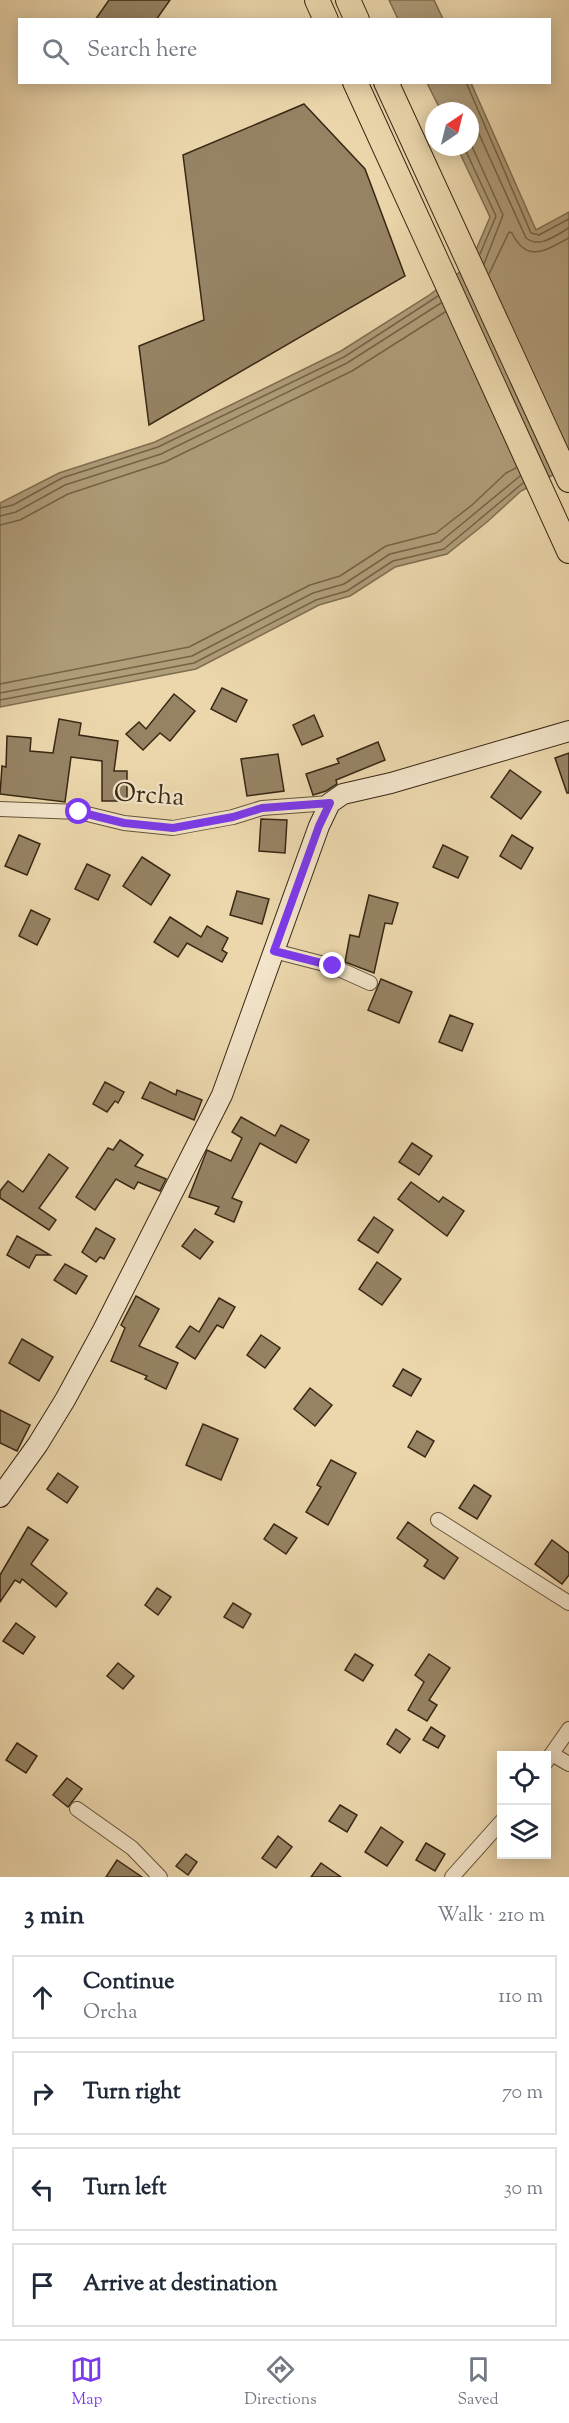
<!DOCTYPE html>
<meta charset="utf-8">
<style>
:root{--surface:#fff;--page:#f6f6f7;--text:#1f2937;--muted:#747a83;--line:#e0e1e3;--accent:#7c3aed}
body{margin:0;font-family:"Sorts Mill Goudy",serif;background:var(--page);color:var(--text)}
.controls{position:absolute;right:18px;bottom:18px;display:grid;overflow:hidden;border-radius:0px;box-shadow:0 3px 15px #0003}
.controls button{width:54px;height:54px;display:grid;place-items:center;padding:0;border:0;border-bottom:2px solid var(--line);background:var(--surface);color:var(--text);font:30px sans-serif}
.compass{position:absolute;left:425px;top:102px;width:54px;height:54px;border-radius:50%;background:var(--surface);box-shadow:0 3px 15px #0003;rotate:35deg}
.stop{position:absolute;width:18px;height:18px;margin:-14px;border:4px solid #7c3aed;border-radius:50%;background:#fff}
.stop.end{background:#7c3aed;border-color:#fff;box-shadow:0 2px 6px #0008}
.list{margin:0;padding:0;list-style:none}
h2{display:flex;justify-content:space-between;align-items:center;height:78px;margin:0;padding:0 24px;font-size:26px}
h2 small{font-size:20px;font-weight:400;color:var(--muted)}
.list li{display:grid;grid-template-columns:39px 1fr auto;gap:18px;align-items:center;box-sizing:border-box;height:84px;margin:0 12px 12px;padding:0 12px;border:2px solid var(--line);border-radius:0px}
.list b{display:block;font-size:22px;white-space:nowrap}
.list p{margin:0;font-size:20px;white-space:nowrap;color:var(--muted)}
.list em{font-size:20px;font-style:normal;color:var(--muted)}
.icon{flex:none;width:33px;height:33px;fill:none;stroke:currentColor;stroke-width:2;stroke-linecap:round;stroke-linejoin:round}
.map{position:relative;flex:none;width:569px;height:1877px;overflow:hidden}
.search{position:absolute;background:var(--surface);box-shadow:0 3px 15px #0003;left:18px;right:18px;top:18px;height:66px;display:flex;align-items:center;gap:15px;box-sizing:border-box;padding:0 21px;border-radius:0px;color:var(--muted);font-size:22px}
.sheet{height:462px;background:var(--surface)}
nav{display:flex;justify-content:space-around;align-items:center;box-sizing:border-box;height:84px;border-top:2px solid var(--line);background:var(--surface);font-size:16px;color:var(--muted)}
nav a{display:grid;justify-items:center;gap:3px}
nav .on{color:var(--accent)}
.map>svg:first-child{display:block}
.water{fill:#af9c79;stroke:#7f6e51;stroke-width:1.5}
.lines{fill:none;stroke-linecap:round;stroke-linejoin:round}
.shore{stroke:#746246;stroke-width:1.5}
.building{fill:#968364;stroke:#382814;stroke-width:1.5}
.minor-casing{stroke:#65543a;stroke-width:16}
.secondary-casing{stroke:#382814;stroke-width:22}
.trunk-casing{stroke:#382814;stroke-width:26}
.minor{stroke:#f3e5ca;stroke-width:14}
.secondary{stroke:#f3e5ca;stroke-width:20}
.trunk{stroke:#ecd7ad;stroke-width:24}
.route{stroke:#7c3aed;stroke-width:8}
.labels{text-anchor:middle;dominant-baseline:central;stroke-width:4.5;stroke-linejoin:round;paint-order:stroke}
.street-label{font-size:26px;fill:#382814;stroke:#f3e5ca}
</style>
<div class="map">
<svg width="569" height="1877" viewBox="0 0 569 1877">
<rect width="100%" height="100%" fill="#ecd7ad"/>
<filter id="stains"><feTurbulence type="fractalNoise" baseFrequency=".00333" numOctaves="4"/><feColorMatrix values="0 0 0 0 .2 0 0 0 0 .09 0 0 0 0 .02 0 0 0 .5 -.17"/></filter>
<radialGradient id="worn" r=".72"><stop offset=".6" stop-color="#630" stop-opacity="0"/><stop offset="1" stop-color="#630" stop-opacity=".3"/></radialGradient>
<g class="water">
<path d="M389 0H434L443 19H398Z"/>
<path d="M427 83H471L536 230 569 212V467L521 491 487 522 447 554 395 567 350 596 319 605 196 669 0 707V503L59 473 155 442 341 351 428 296 470 264 490 217 457 147H470V111H441Z"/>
</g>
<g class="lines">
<g class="shore">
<path d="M466 82 531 233 539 235 569 219"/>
<path d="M470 114 526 238C540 249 556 235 569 228"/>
<path d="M470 142 503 215 484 264"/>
<path d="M464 147 496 216 480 254"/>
<path d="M489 274 509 232 512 233C527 264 546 250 569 238"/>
<path d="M0 508 13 505 62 478 158 447 344 357 438 296"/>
<path d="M0 516 16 512 65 485 161 454 347 363 441 303"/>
<path d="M0 525 20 520 68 494 165 462 352 371 445 312"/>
<path d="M0 684 189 647 310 585 340 576 386 546 436 533 472 505 506 473 516 468"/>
<path d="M0 693 192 656 313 593 344 584 390 554 440 542 520 476"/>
<path d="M0 700 194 663 316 600 347 591 393 561 444 549 523 483"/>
</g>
</g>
<g class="building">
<path d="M109 0H170L156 20H95Z"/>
<path d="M304 104 365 169 405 276 149 425 139 346 204 320 183 155Z"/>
<path d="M222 688 247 700 236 722 211 709Z"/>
<path d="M174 694 195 711 170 741 160 733 143 750 126 734 139 722 146 729Z"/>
<path d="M314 715 323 736 302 745 293 725Z"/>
<path d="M59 719 81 723 79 735 118 741 114 771H127V801H102V761L71 757 65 802 0 794 2 766 6 767 7 736 31 738 30 751 53 753Z"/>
<path d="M378 742 385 760 336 780 337 784 326 791 313 795 306 774 339 763 337 759Z"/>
<path d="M569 753V793H567L555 758Z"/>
<path d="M278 754 284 791 247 796 241 759Z"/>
<path d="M510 770 541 792 521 819 491 797Z"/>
<path d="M261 819 287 820 285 853 259 851Z"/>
<path d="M19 835 40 844 27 875 5 866Z"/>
<path d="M512 835 533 848 521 869 500 856Z"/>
<path d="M443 845 468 857 458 878 433 867Z"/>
<path d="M142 857 170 875 151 905 123 886Z"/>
<path d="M87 864 110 875 98 900 75 889Z"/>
<path d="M237 891 269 899 262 924 230 915Z"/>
<path d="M369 895 398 903 392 924 385 923 374 973 345 962 350 935 359 937Z"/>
<path d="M31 910 50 919 37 945 19 936Z"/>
<path d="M170 917 201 937 207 926 228 938 222 950 227 953 222 962 187 943 178 957 154 942Z"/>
<path d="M381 979 412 992 399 1023 368 1010Z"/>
<path d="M450 1015 473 1024 462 1051 439 1042Z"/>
<path d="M105 1082 124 1092 118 1103 115 1101 107 1112 93 1104Z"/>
<path d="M150 1082 176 1095 177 1090 202 1100 194 1120 142 1098Z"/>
<path d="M241 1117 275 1136 281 1125 309 1140 296 1163 260 1143 232 1198 242 1202 234 1222 215 1214 219 1207 189 1197 207 1150 231 1161 242 1138 232 1132Z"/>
<path d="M120 1140 143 1155 135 1166 166 1179 160 1191 138 1182 134 1189 116 1179 95 1210 76 1197 108 1148 113 1150Z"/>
<path d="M412 1143 432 1156 419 1175 399 1162Z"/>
<path d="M49 1154 68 1168 39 1208 56 1220 49 1230 0 1198V1191L8 1181 23 1192Z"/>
<path d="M411 1182 439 1202 443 1197 464 1211 447 1236 398 1199Z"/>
<path d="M374 1217 393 1230 378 1253 358 1240Z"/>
<path d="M96 1228 115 1239 104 1259 100 1257 96 1262 82 1252Z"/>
<path d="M195 1229 213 1242 200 1259 182 1246Z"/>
<path d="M17 1236 40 1249 50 1255H36L29 1268 7 1255Z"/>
<path d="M377 1262 401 1279 382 1305 359 1289Z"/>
<path d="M65 1264 87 1276 76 1294 54 1280Z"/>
<path d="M136 1296 159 1309 139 1346 178 1363 166 1389 145 1379 147 1376 111 1361 125 1328 121 1325Z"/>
<path d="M219 1298 235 1307 223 1328 217 1325 195 1359 176 1347 190 1326 199 1332Z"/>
<path d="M261 1335 280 1348 265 1368 247 1355Z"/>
<path d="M22 1339 53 1357 39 1381 9 1363Z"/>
<path d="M403 1369 421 1379 411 1396 393 1386Z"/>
<path d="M310 1388 332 1405 315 1426 294 1409Z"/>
<path d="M0 1410 30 1425 17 1451 0 1443Z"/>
<path d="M203 1424 238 1439 221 1480 186 1465Z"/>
<path d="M417 1431 434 1441 425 1457 408 1447Z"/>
<path d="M331 1460 356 1473 328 1525 306 1512 321 1487 317 1485Z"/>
<path d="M58 1473 78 1487 67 1503 47 1489Z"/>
<path d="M474 1485 491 1496 477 1519 459 1508Z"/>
<path d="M408 1522 458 1558 444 1579 424 1566 428 1560 397 1538Z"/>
<path d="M274 1524 297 1538 286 1554 264 1539Z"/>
<path d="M28 1527 48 1540 31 1564 67 1593 56 1607 22 1579 20 1583 15 1580 0 1602V1575Z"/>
<path d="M552 1540 569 1553V1575L562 1584 535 1564Z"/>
<path d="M157 1588 171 1597 158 1615 145 1605Z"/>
<path d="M233 1603 251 1614 243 1628 224 1617Z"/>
<path d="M16 1623 35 1637 23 1654 3 1641Z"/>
<path d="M355 1654 373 1665 363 1681 345 1670Z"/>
<path d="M429 1654 450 1668 429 1700 437 1705 427 1721 408 1710 424 1682 415 1675Z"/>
<path d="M118 1663 134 1676 123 1689 107 1676Z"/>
<path d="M431 1727 445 1736 438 1748 423 1740Z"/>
<path d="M396 1729 410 1739 400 1753 387 1744Z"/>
<path d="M17 1743 37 1756 26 1773 6 1760Z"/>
<path d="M67 1778 82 1789 68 1807 53 1795Z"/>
<path d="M340 1805 357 1815 347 1832 329 1821Z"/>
<path d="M381 1827 403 1842 387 1866 365 1852Z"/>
<path d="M278 1836 292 1847 276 1868 262 1858Z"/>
<path d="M426 1843 445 1854 435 1871 416 1860Z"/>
<path d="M186 1854 197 1862 188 1875 176 1866Z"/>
<path d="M117 1860 142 1877H106Z"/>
<path d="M321 1863 341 1877H311Z"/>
</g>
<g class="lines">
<defs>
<g id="minor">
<path d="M0 809 79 812 124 823 173 828 233 817 262 808 330 803"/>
<path d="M274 951 332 966 370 983"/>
<path d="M438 1520 569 1603"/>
<path d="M552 1754 569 1764"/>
<path d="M546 1762 569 1729"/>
<path d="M77 1809 132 1848 160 1877"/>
<path d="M452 1877 502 1821"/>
</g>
<path id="secondary" d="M0 1497 38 1444 65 1400 103 1330 222 1095 319 826 330 803 343 794 391 783 569 731"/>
<g id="trunk">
<path d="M317 0 326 20"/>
<path d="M348 0 357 20"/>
<path d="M355 82 569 551"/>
<path d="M386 82 569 480"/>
</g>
</defs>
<use href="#minor" class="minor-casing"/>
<use href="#secondary" class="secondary-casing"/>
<use href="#trunk" class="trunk-casing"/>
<use href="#minor" class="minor"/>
<use href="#secondary" class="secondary"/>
<use href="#trunk" class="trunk"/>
</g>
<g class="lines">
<path class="route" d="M79 812 124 823 173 828 233 817 262 808 330 803 319 826 274 951 333 966"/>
</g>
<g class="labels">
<g class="street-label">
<text transform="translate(149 796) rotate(4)">Orcha</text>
</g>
</g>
<rect width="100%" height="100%" filter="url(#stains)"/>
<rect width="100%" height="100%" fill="url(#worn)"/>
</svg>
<div class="controls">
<button><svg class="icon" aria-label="locate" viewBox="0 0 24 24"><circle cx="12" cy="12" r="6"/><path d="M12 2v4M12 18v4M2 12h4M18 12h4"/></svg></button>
<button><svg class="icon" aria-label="layers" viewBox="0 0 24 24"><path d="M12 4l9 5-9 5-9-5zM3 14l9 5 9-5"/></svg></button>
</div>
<svg class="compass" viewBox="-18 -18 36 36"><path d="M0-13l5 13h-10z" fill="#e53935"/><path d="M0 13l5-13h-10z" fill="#747a83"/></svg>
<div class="stop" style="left:79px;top:812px"></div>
<div class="stop end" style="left:333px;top:966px"></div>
<div class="search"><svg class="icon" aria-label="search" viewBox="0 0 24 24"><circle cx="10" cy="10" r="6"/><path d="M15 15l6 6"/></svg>Search here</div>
</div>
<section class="sheet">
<h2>3 min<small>Walk · 210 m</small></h2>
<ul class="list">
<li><svg class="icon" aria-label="ahead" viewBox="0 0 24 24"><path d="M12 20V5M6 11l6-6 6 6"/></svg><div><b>Continue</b><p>Orcha</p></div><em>110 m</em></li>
<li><svg class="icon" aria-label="right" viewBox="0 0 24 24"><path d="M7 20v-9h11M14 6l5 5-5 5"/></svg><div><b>Turn right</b></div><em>70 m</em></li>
<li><svg class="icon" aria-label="left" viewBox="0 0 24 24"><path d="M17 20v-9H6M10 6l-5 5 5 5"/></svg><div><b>Turn left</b></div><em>30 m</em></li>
<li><svg class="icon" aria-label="arrive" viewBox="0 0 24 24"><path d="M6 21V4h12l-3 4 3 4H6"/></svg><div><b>Arrive at destination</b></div></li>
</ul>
</section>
<nav>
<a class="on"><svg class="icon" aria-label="map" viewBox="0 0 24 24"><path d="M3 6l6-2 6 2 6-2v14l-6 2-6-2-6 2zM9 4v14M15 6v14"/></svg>Map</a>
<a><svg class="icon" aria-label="directions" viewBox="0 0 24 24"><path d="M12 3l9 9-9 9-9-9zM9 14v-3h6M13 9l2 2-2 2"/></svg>Directions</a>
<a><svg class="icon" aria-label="saved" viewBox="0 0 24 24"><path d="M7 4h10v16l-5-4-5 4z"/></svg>Saved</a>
</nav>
